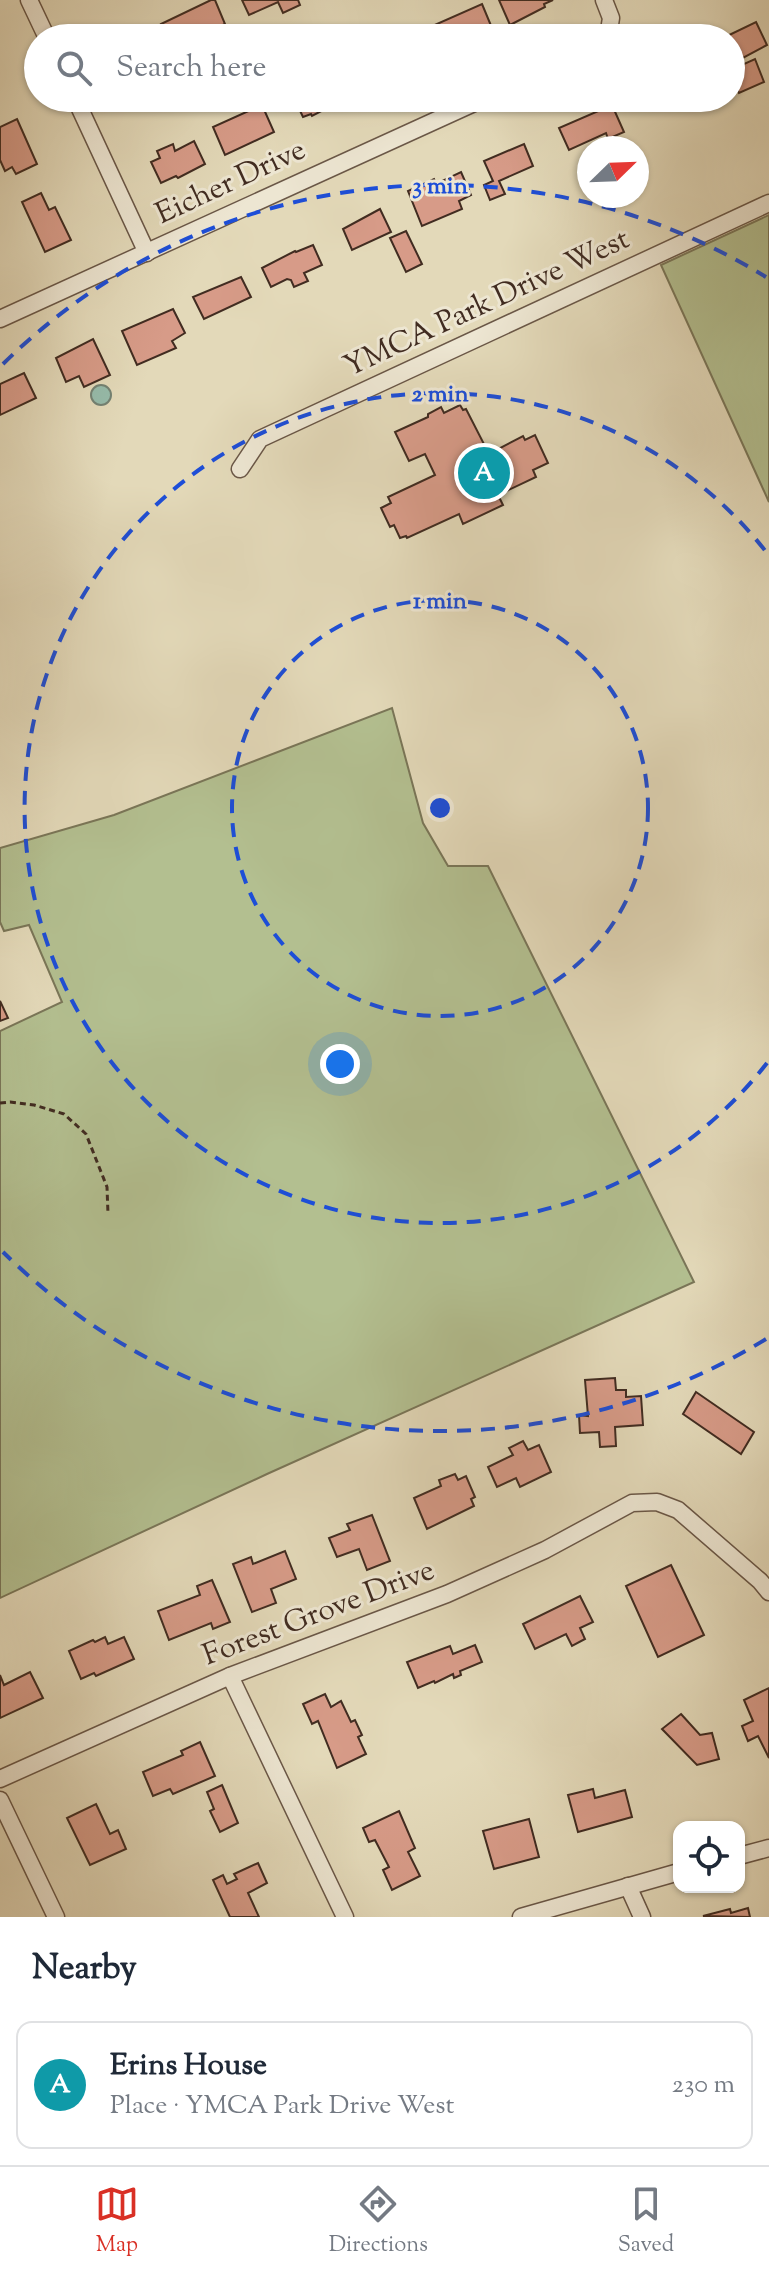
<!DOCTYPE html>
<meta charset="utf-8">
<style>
:root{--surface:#fff;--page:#f2f2f3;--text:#1f2937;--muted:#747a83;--line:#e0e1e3;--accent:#d93025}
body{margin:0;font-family:"Sorts Mill Goudy",serif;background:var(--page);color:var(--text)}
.controls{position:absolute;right:24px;bottom:24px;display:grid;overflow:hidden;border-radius:16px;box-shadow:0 2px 6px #0004}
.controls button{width:72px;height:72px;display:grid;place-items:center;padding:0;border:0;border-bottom:2px solid var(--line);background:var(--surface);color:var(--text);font:40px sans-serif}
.compass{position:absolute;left:577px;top:136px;width:72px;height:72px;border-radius:50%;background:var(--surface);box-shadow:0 2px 6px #0004;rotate:67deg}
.you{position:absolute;left:340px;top:1064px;width:28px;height:28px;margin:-20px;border:6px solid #fff;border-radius:50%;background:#1a73e8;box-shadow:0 0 0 12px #1a73e833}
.badge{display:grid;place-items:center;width:52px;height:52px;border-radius:50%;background:var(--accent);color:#fff;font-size:26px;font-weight:700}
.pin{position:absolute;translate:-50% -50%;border:4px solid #fff;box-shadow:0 2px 8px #0006}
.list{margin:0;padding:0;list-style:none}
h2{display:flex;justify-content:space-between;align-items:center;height:104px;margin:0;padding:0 32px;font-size:34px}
h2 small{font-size:26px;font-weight:400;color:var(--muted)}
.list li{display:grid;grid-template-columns:52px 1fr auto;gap:24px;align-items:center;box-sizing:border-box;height:128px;margin:0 16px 16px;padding:0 16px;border:2px solid var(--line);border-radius:16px}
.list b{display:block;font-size:30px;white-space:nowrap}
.list p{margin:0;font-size:26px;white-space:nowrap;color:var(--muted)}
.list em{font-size:26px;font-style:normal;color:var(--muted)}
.icon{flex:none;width:44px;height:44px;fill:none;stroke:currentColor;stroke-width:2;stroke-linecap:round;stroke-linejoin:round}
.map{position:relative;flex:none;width:769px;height:1917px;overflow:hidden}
.search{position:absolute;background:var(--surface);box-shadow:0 2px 6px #0004;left:24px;right:24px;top:24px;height:88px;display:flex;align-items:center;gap:20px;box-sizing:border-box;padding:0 28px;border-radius:44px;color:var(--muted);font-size:30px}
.sheet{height:248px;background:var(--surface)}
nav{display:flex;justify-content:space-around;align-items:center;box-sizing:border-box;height:112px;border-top:2px solid var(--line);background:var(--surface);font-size:22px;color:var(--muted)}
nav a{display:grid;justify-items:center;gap:4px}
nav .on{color:var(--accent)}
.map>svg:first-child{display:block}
.green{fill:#b3bf90;stroke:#7a7658;stroke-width:2}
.water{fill:#96bbaa;stroke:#748273;stroke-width:2}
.building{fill:#d79b88;stroke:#412c21;stroke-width:2}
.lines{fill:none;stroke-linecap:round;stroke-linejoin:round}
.street-casing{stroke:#6a5747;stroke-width:19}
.path{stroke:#412c21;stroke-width:3;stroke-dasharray:6 4;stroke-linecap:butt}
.street{stroke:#ede6d2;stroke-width:16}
.ring{fill:none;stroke:#1d4ed8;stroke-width:4;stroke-dasharray:14 10}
.labels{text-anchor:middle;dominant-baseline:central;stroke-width:6;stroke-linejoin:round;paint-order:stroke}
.street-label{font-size:30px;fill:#412c21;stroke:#ede6d2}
.centre{fill:#1d4ed8;stroke:#ede6d2;stroke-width:4}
.ring-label{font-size:24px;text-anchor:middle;font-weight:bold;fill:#1d4ed8;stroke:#ede6d2;stroke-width:6;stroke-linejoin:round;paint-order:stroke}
</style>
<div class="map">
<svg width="769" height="1917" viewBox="0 0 769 1917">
<rect width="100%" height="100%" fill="#e3d9b9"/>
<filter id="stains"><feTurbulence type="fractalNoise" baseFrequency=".0025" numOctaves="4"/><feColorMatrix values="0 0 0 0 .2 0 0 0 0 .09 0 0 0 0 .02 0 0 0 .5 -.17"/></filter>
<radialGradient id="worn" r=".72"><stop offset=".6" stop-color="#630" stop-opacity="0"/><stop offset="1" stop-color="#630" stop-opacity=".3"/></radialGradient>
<g class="green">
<path d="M769 215V502L661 265Z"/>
<path d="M392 708 423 823 448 866H488L694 1282 267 1474 0 1598V1031L62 1002 29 925 4 931 0 922V848L114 815Z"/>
</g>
<circle class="water" cx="101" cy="395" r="10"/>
<g class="building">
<path d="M211 0H215L225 24 200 35 201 37 199 38H168L161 24Z"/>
<path d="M242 0H298L300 5 283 13 278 2 249 15Z"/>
<path d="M499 0H553L544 4 545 7 510 25Z"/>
<path d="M482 4 492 28 474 36V38H434L430 27Z"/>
<path d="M756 22 767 45 741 59 737 52 731 55V38H723Z"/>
<path d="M755 59 764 82 739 93 731 76V65L740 61 742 65Z"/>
<path d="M294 98H340L341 101 312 116 311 114 303 117Z"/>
<path d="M262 105 274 132 225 155 213 127Z"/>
<path d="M612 105 624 132 608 139 606 133 569 150 559 128Z"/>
<path d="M17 119 37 164 16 174 12 167 5 171 0 160V127Z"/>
<path d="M194 141 205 164 178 178 176 176 161 183 151 162 160 158 157 151 173 144 175 151Z"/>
<path d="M524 144 533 166 499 181 505 194 490 200 484 185 493 181 484 161Z"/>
<path d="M461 172 471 195 459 201 462 209 422 226 408 191 434 179 436 184Z"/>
<path d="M41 193 49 210 55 207 71 240 45 252 22 202Z"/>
<path d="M380 209 391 232 352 250 343 229Z"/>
<path d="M406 231 422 264 406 272 390 238Z"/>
<path d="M313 245 322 265 304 273 308 281 294 287 291 280 287 279 271 287 262 268 295 251 296 252Z"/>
<path d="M241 277 251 297 204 319 193 297Z"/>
<path d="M173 309 185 333 172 341 176 348 137 365 122 331Z"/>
<path d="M93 339 110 375 84 387 79 376 66 382 56 358Z"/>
<path d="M24 373 36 398 0 415V384Z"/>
<path d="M460 405 463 410 466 409 489 454 523 436 525 440 535 435 548 463 533 470 536 477 498 495 503 505 463 524 459 514 407 538 406 536 400 538 394 525 390 527 381 508 391 503 388 497 435 475 425 454 409 461 395 432 428 417V414L441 407 444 413Z"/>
<path d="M0 1001 8 1018 0 1021Z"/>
<path d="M615 1378 616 1390H626V1397L641 1396 643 1425 615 1427 616 1446 600 1447 599 1432 580 1433 579 1415 588 1416 585 1380Z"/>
<path d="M696 1392 754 1432 741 1454 683 1414Z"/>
<path d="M523 1441 528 1450 539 1445 551 1472 520 1487 516 1478 497 1487 488 1467 513 1455 509 1448Z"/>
<path d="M455 1474 458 1480 466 1476 475 1497 471 1499 474 1506 427 1529 414 1498 441 1486 439 1480Z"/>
<path d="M372 1515 390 1561 367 1570 359 1549 337 1557 329 1538 350 1530 347 1524Z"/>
<path d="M285 1551 296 1579 271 1589 276 1603 252 1612 233 1564 251 1557 253 1564Z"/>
<path d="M671 1565 704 1635 658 1657 626 1586Z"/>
<path d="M212 1580 230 1622 213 1629 211 1623 169 1640 158 1611 200 1595 197 1586Z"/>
<path d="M580 1596 593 1622 580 1628 585 1639 572 1646 566 1634 535 1649 523 1624Z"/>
<path d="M105 1637 108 1644 124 1637 134 1659 96 1676 94 1673 81 1679 69 1651 93 1640 95 1642Z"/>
<path d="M475 1645 482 1662 460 1671 461 1675 454 1678 453 1674 435 1683 434 1681 418 1688 407 1662 450 1646 453 1654Z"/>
<path d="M30 1672 43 1698 0 1718V1675L4 1685Z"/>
<path d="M769 1688V1758L758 1736 748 1741 742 1726 753 1721 744 1700Z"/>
<path d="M325 1694 331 1707 341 1701 351 1722 355 1720 362 1735 358 1737 366 1754 337 1768 318 1721 312 1724 303 1704Z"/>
<path d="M681 1714 700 1735 712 1733 719 1759 697 1765 662 1729Z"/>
<path d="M200 1742 215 1776 173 1794 170 1789 153 1796 143 1772 183 1755 181 1751Z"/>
<path d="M222 1785 238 1823 220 1832 210 1811 214 1809 207 1792Z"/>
<path d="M593 1789 595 1798 625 1790 632 1817 578 1832 568 1795Z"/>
<path d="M96 1804 110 1834 118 1830 126 1849 90 1865 67 1818Z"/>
<path d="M399 1811 415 1848 408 1852 420 1876 392 1890 383 1870 389 1867 375 1840 369 1842 363 1828Z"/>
<path d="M529 1819 539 1857 494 1869 483 1831Z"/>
<path d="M258 1863 267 1883 248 1893 259 1917H230L213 1880 223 1875 227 1884 237 1879 234 1874Z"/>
<path d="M748 1908 750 1917 703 1916 730 1909 731 1913Z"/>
</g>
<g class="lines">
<defs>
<g id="street">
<path d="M29 0 47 38"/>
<path d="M604 0 611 18 608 37 606 38"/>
<path d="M75 98 147 253"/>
<path d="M0 319 485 98"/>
<path d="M240 469 260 439 769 203"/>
<path d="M230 1676 345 1917"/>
<path d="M0 1779 230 1676 447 1594 545 1550 632 1503 657 1502 678 1510 760 1581 769 1592"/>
<path d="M0 1800 56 1917"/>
<path d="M739 1856 769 1848"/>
<path d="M628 1886 642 1917"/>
<path d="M521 1917 679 1872"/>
</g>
</defs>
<use href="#street" class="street-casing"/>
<path class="path" d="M0 1103 10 1102 34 1105 64 1114 86 1134 107 1187 108 1214"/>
<use href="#street" class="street"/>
</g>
<g class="ring">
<circle cx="440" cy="808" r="208"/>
<path d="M767 1063A415 415 0 1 1 767 553"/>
<path d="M766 1339A623 623 0 0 1 3 1252M3 364A623 623 0 0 1 766 277"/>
</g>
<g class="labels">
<g class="street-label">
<text transform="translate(231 183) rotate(-25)">Eicher Drive</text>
<text transform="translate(487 304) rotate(-25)">YMCA Park Drive West</text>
<text transform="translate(319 1614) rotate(-21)">Forest Grove Drive</text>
</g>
</g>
<circle cx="440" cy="808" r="12" class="centre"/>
<g class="ring-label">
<text x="440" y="193">3 min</text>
<text x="440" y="401">2 min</text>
<text x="440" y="608">1 min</text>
</g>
<rect width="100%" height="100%" filter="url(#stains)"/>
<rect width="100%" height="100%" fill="url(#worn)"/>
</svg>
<div class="controls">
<button><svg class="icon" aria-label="locate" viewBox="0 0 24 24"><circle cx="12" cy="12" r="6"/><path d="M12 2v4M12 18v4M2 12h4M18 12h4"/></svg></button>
</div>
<svg class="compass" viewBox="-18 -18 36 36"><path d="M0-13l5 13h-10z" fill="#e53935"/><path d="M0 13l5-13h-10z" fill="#747a83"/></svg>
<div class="you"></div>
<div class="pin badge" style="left:484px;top:473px;background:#0f9aa8">A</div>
<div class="search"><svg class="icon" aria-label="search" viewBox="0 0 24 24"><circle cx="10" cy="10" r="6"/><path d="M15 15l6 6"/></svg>Search here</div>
</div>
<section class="sheet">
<h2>Nearby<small></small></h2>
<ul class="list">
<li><span class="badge" style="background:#0f9aa8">A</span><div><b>Erins House</b><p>Place · YMCA Park Drive West</p></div><em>230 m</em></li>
</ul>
</section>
<nav>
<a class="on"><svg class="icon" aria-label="map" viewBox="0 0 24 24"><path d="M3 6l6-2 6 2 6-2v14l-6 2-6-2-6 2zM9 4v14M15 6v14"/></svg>Map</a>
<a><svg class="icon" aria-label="directions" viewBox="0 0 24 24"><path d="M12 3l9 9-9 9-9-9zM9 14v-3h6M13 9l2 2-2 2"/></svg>Directions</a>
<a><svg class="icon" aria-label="saved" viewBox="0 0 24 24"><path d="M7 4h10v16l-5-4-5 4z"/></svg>Saved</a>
</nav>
